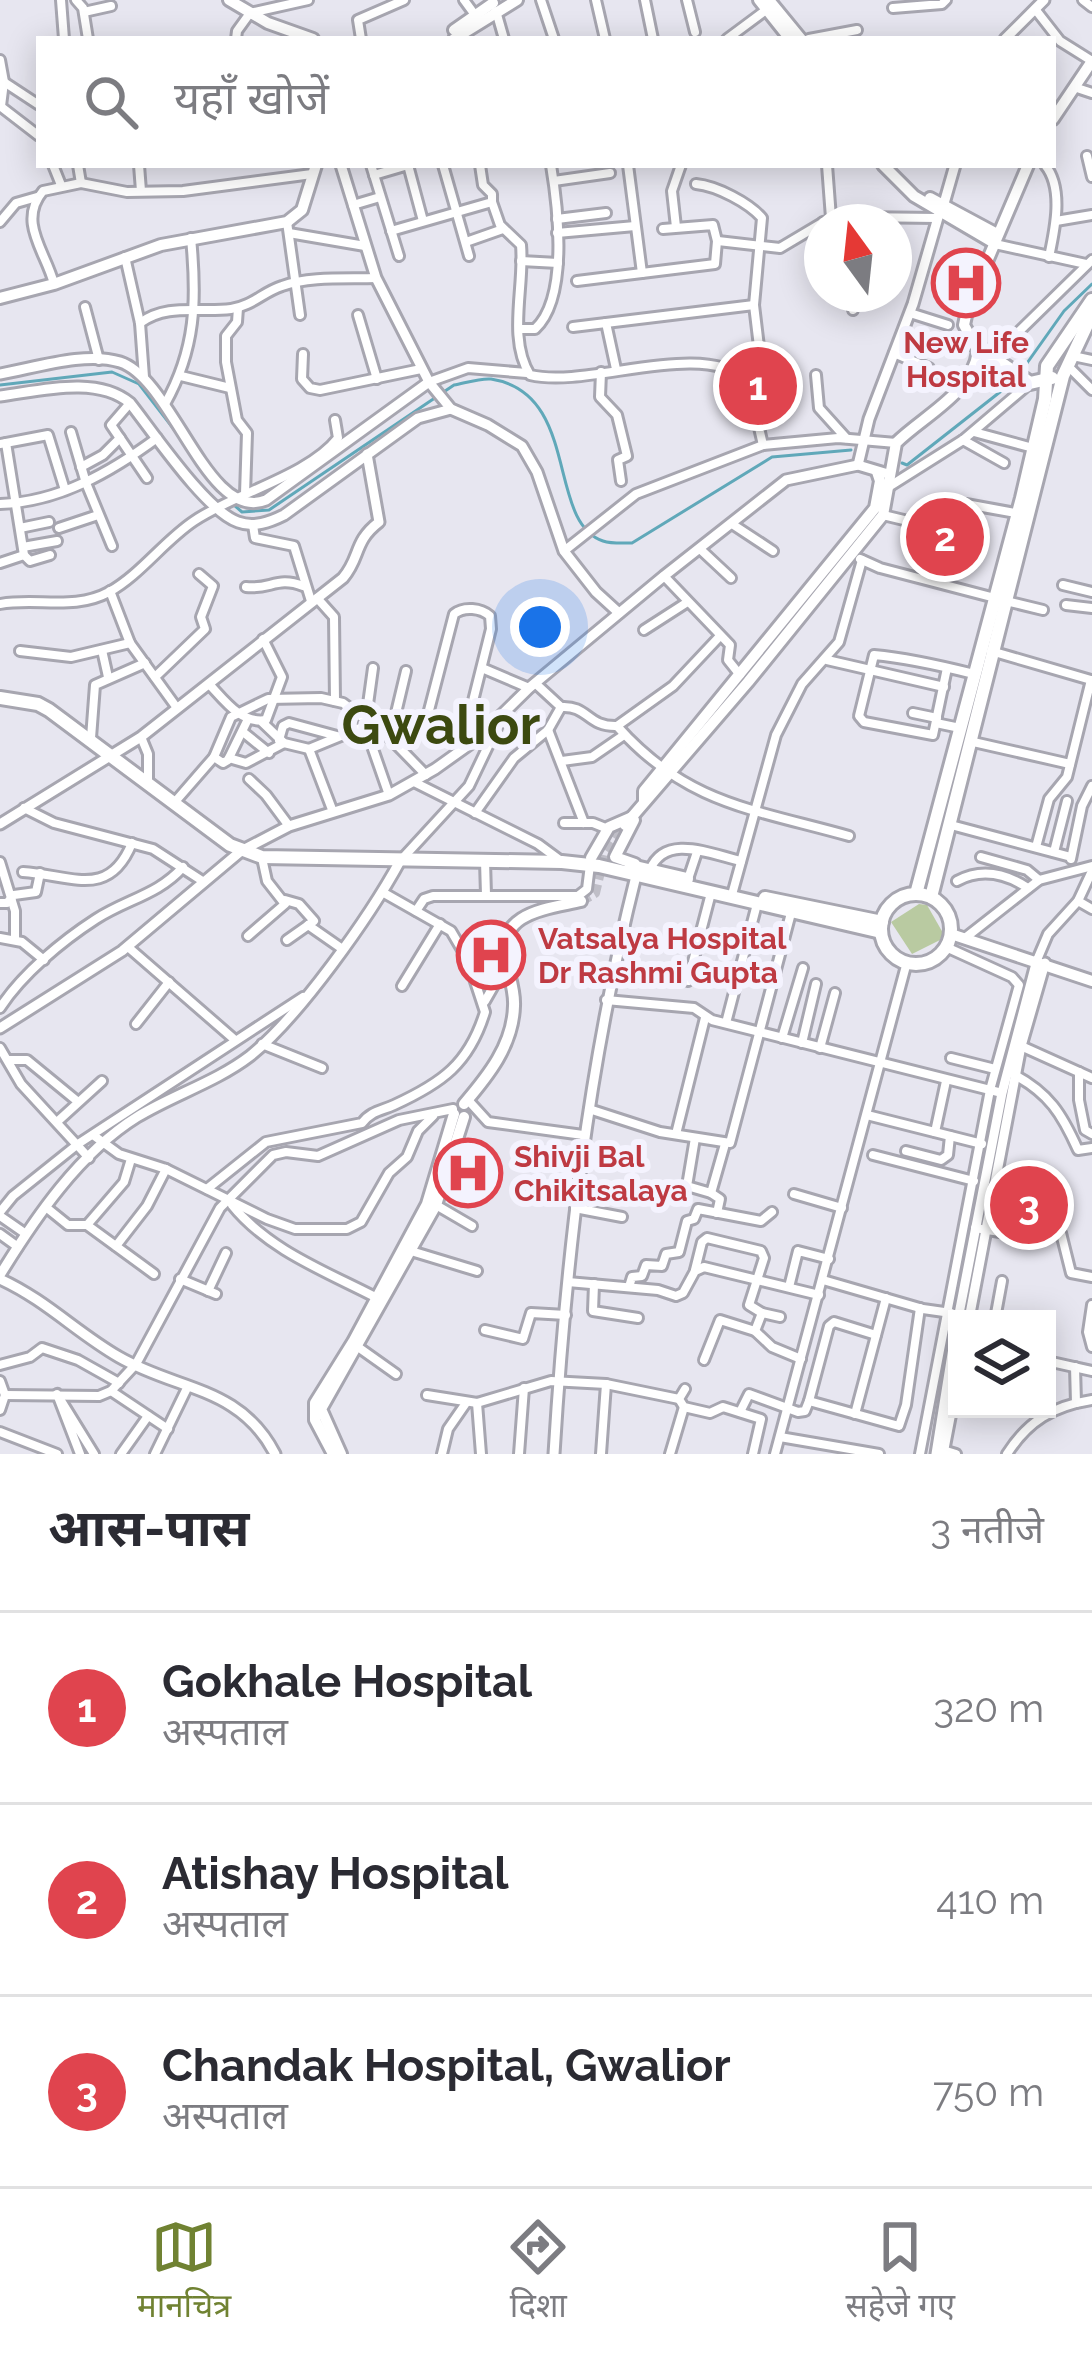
<!DOCTYPE html>
<html lang="hi">
<meta charset="utf-8">
<style>
:root{--surface:#fff;--page:#f2f2f3;--text:#2b2b33;--muted:#7c7c81;--line:#e1e1e2;--accent:#708232}
body{margin:0;font-family:Raleway,"Noto Sans Devanagari",sans-serif;background:var(--page);color:var(--text)}
.controls{position:absolute;right:36px;bottom:36px;display:grid;overflow:hidden;border-radius:0px;box-shadow:0 6px 30px #0003}
.controls button{width:108px;height:108px;display:grid;place-items:center;padding:0;border:0;border-bottom:3px solid var(--line);background:var(--surface);color:var(--text);font:60px sans-serif}
.compass{position:absolute;left:804px;top:204px;width:108px;height:108px;border-radius:50%;background:var(--surface);box-shadow:0 6px 30px #0003;rotate:345deg}
.you{position:absolute;left:540px;top:627px;width:42px;height:42px;margin:-30px;border:9px solid #fff;border-radius:50%;background:#1a73e8;box-shadow:0 0 0 18px #1a73e833}
.badge{display:grid;place-items:center;width:78px;height:78px;border-radius:50%;background:var(--accent);color:#fff;font-size:39px;font-weight:700}
.pin{position:absolute;translate:-50% -50%;border:6px solid #fff;box-shadow:0 3px 12px #0006}
.list{margin:0;padding:0;list-style:none}
h2{display:flex;justify-content:space-between;align-items:center;height:156px;margin:0;padding:0 48px;font-size:51px}
h2 small{font-size:39px;font-weight:400;color:var(--muted)}
.list li{display:grid;grid-template-columns:78px 1fr auto;gap:36px;align-items:center;box-sizing:border-box;height:192px;padding:0 48px;border-top:3px solid var(--line)}
.list b{display:block;font-size:45px;white-space:nowrap}
.list p{margin:0;font-size:39px;white-space:nowrap;color:var(--muted)}
.list em{font-size:39px;font-style:normal;color:var(--muted)}
.icon{flex:none;width:66px;height:66px;fill:none;stroke:currentColor;stroke-width:2;stroke-linecap:round;stroke-linejoin:round}
.map{position:relative;flex:none;width:1092px;height:1454px;overflow:hidden}
.search{position:absolute;background:var(--surface);box-shadow:0 6px 30px #0003;left:36px;right:36px;top:36px;height:132px;display:flex;align-items:center;gap:30px;box-sizing:border-box;padding:0 42px;border-radius:0px;color:var(--muted);font-size:45px}
.sheet{height:732px;background:var(--surface)}
nav{display:flex;justify-content:space-around;align-items:center;box-sizing:border-box;height:168px;border-top:3px solid var(--line);background:var(--surface);font-size:33px;color:var(--muted)}
nav a{display:grid;justify-items:center;gap:6px}
nav .on{color:var(--accent)}
.map>svg:first-child{display:block}
.green{fill:#b9caa1}
.lines{fill:none;stroke-linecap:round;stroke-linejoin:round}
.stream{stroke:#60a8b9;stroke-width:3}
.secondary-tunnel{stroke:#bfbec7;stroke-width:10;stroke-dasharray:10 5;stroke-linecap:butt}
.minor-casing{stroke:#a7a6b0;stroke-width:14}
.tertiary-casing{stroke:#a7a6b0;stroke-width:15}
.secondary-casing{stroke:#a7a6b0;stroke-width:16}
.primary-casing{stroke:#a7a6b0;stroke-width:18}
.minor{stroke:#fff;stroke-width:8}
.tertiary{stroke:#fff;stroke-width:9}
.secondary{stroke:#fff;stroke-width:10}
.primary{stroke:#fff;stroke-width:12}
.labels{text-anchor:middle;dominant-baseline:central;stroke-width:12;stroke-linejoin:round;paint-order:stroke}
.health-label{font-size:30px;font-weight:bold;fill:#be3a42;stroke:#f4f3fe;text-anchor:start}
.town-label{font-size:54px;font-weight:bold;fill:#3c4910;stroke:#f4f3fe}
</style>
<div class="map">
<svg width="1092" height="1454" viewBox="0 0 1092 1454">
<rect width="100%" height="100%" fill="#e7e6f0"/>
<path class="green" d="M919 904 927 905 943 933 940 940 912 954 891 922Z"/>
<g class="lines">
<g class="stream">
<path d="M1020 373 1064 311 1092 284"/>
<path d="M0 385 112 372 139 384 183 441"/>
<path d="M902 463 907 465 1014 381"/>
<path d="M234 505 242 512 269 510 454 385C465 383 480 378 491 379 581 393 546 522 603 541 612 544 623 543 632 543L772 457 851 450"/>
</g>
<path class="secondary-tunnel" d="M581 901 595 893 604 855 625 825"/>
<defs>
<g id="minor">
<path d="M61 0 64 39"/>
<path d="M76 0 83 8 88 39"/>
<path d="M464 0 475 15"/>
<path d="M541 0 554 39"/>
<path d="M596 0 605 39"/>
<path d="M645 0 653 39"/>
<path d="M687 0 695 32"/>
<path d="M1083 0 1092 7"/>
<path d="M893 8 942 4 946 0"/>
<path d="M1035 9 1060 41 1092 61"/>
<path d="M496 11 504 39"/>
<path d="M84 12 111 6"/>
<path d="M236 39 237 31 250 13 308 0"/>
<path d="M361 39 358 20 404 0"/>
<path d="M727 39 766 10"/>
<path d="M809 39 857 30"/>
<path d="M0 60 4 82 1 106"/>
<path d="M4 82 39 105"/>
<path d="M1074 87 1092 93"/>
<path d="M0 106 39 136"/>
<path d="M1087 156 1092 177"/>
<path d="M53 165 61 185"/>
<path d="M78 165 81 183"/>
<path d="M139 165 141 191"/>
<path d="M371 165 399 256"/>
<path d="M443 165 469 256"/>
<path d="M628 165 642 273"/>
<path d="M827 165 831 218"/>
<path d="M1045 165C1064 188 1055 229 1049 257"/>
<path d="M374 175 408 165 423 221"/>
<path d="M554 181 610 173"/>
<path d="M696 184C717 186 749 203 762 218L754 305 760 355 748 380 763 445"/>
<path d="M492 202 500 225 521 245C525 286 507 338 530 375 590 389 697 339 748 380"/>
<path d="M353 205 380 197"/>
<path d="M557 219 606 213"/>
<path d="M1056 221 1092 215"/>
<path d="M0 222 16 203 37 197"/>
<path d="M287 222 300 315"/>
<path d="M823 222 855 217 937 218"/>
<path d="M676 227 672 191 681 165"/>
<path d="M391 231 492 202V194L483 185 480 165"/>
<path d="M289 233 365 246"/>
<path d="M557 233 635 226"/>
<path d="M718 241 780 248 822 223"/>
<path d="M466 242 503 229"/>
<path d="M995 244 1086 264"/>
<path d="M125 257 140 323 144 377"/>
<path d="M521 261 558 263"/>
<path d="M577 281 715 264 717 241 713 225 663 229"/>
<path d="M54 284C46 252 17 222 43 191L81 183 127 192 183 191 312 174"/>
<path d="M850 294 853 310"/>
<path d="M85 307 99 360"/>
<path d="M238 308 237 322 226 336V362L237 420 247 433 245 494"/>
<path d="M910 313 948 325"/>
<path d="M358 315 377 379"/>
<path d="M140 323C167 303 199 313 231 309 252 306 263 292 282 286 310 276 347 279 376 278"/>
<path d="M606 323 616 369"/>
<path d="M573 327 754 305"/>
<path d="M521 329H535C569 298 558 207 551 165"/>
<path d="M894 353 929 368"/>
<path d="M303 354 302 379 310 388 320 390 421 369"/>
<path d="M1073 356 1092 360"/>
<path d="M993 357 1092 260"/>
<path d="M1068 366 1092 390"/>
<path d="M601 372 600 397 617 415 627 456 618 460 621 481"/>
<path d="M816 375 819 408 846 438"/>
<path d="M181 376 230 388"/>
<path d="M429 382 468 368 527 373"/>
<path d="M130 403 111 425 147 478"/>
<path d="M165 404C196 349 197 300 191 238"/>
<path d="M71 432 86 483 112 546"/>
<path d="M974 432 1033 448"/>
<path d="M963 440 1004 463"/>
<path d="M6 443 24 555 30 561 50 555"/>
<path d="M0 444 48 435 65 490"/>
<path d="M81 467 103 455 120 438"/>
<path d="M890 486 963 440 1029 384"/>
<path d="M0 504C59 502 111 472 157 438"/>
<path d="M883 515 933 527 966 504 1021 514"/>
<path d="M732 524 773 551"/>
<path d="M253 525 255 538 294 546 311 601"/>
<path d="M20 528 49 522"/>
<path d="M59 528 98 515"/>
<path d="M23 547 57 541"/>
<path d="M700 549 731 578"/>
<path d="M564 551 636 494 763 445 838 438 896 443"/>
<path d="M860 559 880 568 995 598"/>
<path d="M0 563 24 555"/>
<path d="M664 576 730 645 728 660 740 675"/>
<path d="M1063 585 1092 592"/>
<path d="M246 587C270 590 277 576 303 586"/>
<path d="M110 591 130 643 177 708"/>
<path d="M317 598 334 617 335 701"/>
<path d="M1006 601 1043 610"/>
<path d="M0 604C36 597 74 611 109 592 140 575 164 541 194 521 235 493 308 476 338 438L335 420"/>
<path d="M1066 605 1092 608"/>
<path d="M644 630 686 603"/>
<path d="M102 650 108 677"/>
<path d="M20 651 71 657 130 643"/>
<path d="M991 651 1091 680"/>
<path d="M827 660 944 687"/>
<path d="M373 668 365 726 389 795"/>
<path d="M482 668 529 688"/>
<path d="M947 668 933 735 864 722 859 716 874 655C907 658 942 666 974 674"/>
<path d="M155 677 205 629 201 617 213 586 199 574"/>
<path d="M535 683 561 707C588 705 587 727 617 726 686 804 753 809 849 836"/>
<path d="M209 684C225 701 241 724 266 720L282 677 263 639"/>
<path d="M913 713 937 718"/>
<path d="M427 718 454 614C464 606 481 608 490 616L491 629 470 713 474 725 484 731"/>
<path d="M262 722 284 743 309 749"/>
<path d="M936 723 960 728"/>
<path d="M617 726 673 686 720 636"/>
<path d="M548 730 584 823"/>
<path d="M243 732 269 753"/>
<path d="M141 737 148 754V782"/>
<path d="M91 738 95 685 145 663"/>
<path d="M390 738 406 671"/>
<path d="M279 740 283 726 289 723 337 736"/>
<path d="M969 741 1070 764"/>
<path d="M214 757 223 763 228 760 248 719"/>
<path d="M229 758 246 763 284 743"/>
<path d="M562 761 592 757 624 735"/>
<path d="M249 779 266 795 289 826"/>
<path d="M414 782 538 844 561 861"/>
<path d="M174 803 214 757 231 717 268 699 321 698 343 703 390 738 426 775"/>
<path d="M24 808 54 823 153 849 204 882"/>
<path d="M333 812 309 749 365 726"/>
<path d="M475 813 514 758 548 730 561 707"/>
<path d="M564 823H593L608 829"/>
<path d="M951 825 1071 857"/>
<path d="M1036 847 1049 799 1067 777 1091 680"/>
<path d="M1054 852 1067 801"/>
<path d="M981 857 1027 870 1039 880"/>
<path d="M1071 859 1082 806 1092 786"/>
<path d="M401 860 469 786 502 717"/>
<path d="M485 861 486 895"/>
<path d="M0 862 15 911V939"/>
<path d="M650 870C665 833 710 854 741 861"/>
<path d="M23 872C71 875 109 900 132 843"/>
<path d="M688 879 697 852"/>
<path d="M957 881C981 868 1005 873 1028 888"/>
<path d="M733 891 776 735 802 684 839 642 862 560"/>
<path d="M285 900 299 904 314 921 287 940"/>
<path d="M1078 901 1092 909"/>
<path d="M0 903H7L14 895 36 892 40 873"/>
<path d="M416 911 424 899 433 896H578L587 889 590 865"/>
<path d="M308 925 341 948"/>
<path d="M248 936 285 904 267 881 262 858"/>
<path d="M0 938 22 942 44 960"/>
<path d="M965 938 1039 880 1092 866"/>
<path d="M128 947 235 1040"/>
<path d="M1037 960 1048 934 1078 901 1092 871"/>
<path d="M688 981 711 893"/>
<path d="M402 986 440 924"/>
<path d="M606 1000 694 1008 712 1020 1002 1093"/>
<path d="M485 1001 497 980 509 974"/>
<path d="M0 1008C22 974 62 941 96 919 127 899 158 895 183 867"/>
<path d="M726 1023 757 904"/>
<path d="M136 1024 169 982"/>
<path d="M782 1038 803 968"/>
<path d="M802 1043 816 984"/>
<path d="M262 1044 322 1068"/>
<path d="M1021 1046 1092 1078"/>
<path d="M0 1048 21 1084 89 1158"/>
<path d="M820 1048 835 993"/>
<path d="M951 1058 995 1069"/>
<path d="M9 1060H27L77 1101"/>
<path d="M1079 1072V1100L1085 1130 1092 1134"/>
<path d="M1013 1074C1049 1093 1062 1114 1078 1150L1092 1148"/>
<path d="M468 1100 488 1122 583 1135"/>
<path d="M589 1109 660 1132 730 1143 791 913"/>
<path d="M867 1115 982 1144"/>
<path d="M58 1121 102 1081"/>
<path d="M935 1132 946 1081"/>
<path d="M676 1134 705 1018"/>
<path d="M93 1135 119 1154 166 1169 267 1219 295 1229H347L361 1222 389 1173 407 1157 418 1131 433 1116"/>
<path d="M695 1138 687 1186 711 1193 725 1144"/>
<path d="M906 1151 941 1160 948 1155 950 1136"/>
<path d="M873 1155 974 1181"/>
<path d="M207 1189 266 1142 362 1123C371 1111 381 1111 394 1105 442 1083 469 1064 485 1012L468 960 451 931 384 893"/>
<path d="M711 1193 720 1199 717 1213"/>
<path d="M794 1194 842 1208"/>
<path d="M232 1205C268 1250 327 1272 377 1298"/>
<path d="M436 1205 472 1226"/>
<path d="M47 1208 68 1225H87L124 1182 131 1159"/>
<path d="M575 1208 622 1217"/>
<path d="M0 1212 13 1196 78 1144 303 997"/>
<path d="M0 1216 26 1234"/>
<path d="M87 1225 154 1274"/>
<path d="M975 1228 1000 1232 1048 1228 1061 1233 1071 1273 1092 1277"/>
<path d="M0 1234 18 1247"/>
<path d="M116 1246 147 1206 166 1169"/>
<path d="M411 1251 477 1271"/>
<path d="M695 1270 702 1242 707 1238 761 1251 764 1258 749 1305 762 1313"/>
<path d="M180 1279 216 1294"/>
<path d="M823 1280 923 1309 951 1313"/>
<path d="M568 1282 658 1290 676 1296 683 1293 695 1271 704 1267 819 1295"/>
<path d="M594 1284 593 1311 638 1318"/>
<path d="M629 1287 632 1277 642 1276 646 1265 662 1266 666 1254 679 1252 687 1221 694 1219 698 1209 761 1221 772 1212"/>
<path d="M789 1287 798 1251 829 1259"/>
<path d="M208 1291 226 1253"/>
<path d="M1092 1305 1088 1332 1092 1347"/>
<path d="M780 1317 762 1313 755 1331 772 1347 801 1359"/>
<path d="M995 1319 1002 1281"/>
<path d="M485 1330 523 1339 531 1313 566 1315"/>
<path d="M358 1347 396 1374"/>
<path d="M704 1360 720 1320 755 1331"/>
<path d="M1047 1361 1092 1371"/>
<path d="M0 1365 30 1357 42 1348 78 1360 119 1383"/>
<path d="M1075 1367 1076 1403"/>
<path d="M0 1381 5 1395 0 1410"/>
<path d="M685 1389 679 1399 684 1407 710 1413 723 1407 761 1419 753 1454"/>
<path d="M111 1391 168 1429"/>
<path d="M5 1395 99 1396 111 1391 136 1364 220 1208 273 1155 286 1152 318 1156 399 1120 453 1109"/>
<path d="M427 1395 477 1403 551 1381 606 1384 679 1399"/>
<path d="M809 1401 829 1326 834 1322 876 1335"/>
<path d="M477 1403 481 1454"/>
<path d="M740 1412 749 1394 798 1412 805 1411 809 1401 899 1426 906 1405 920 1308"/>
<path d="M855 1414 886 1298"/>
<path d="M0 1432 57 1454"/>
<path d="M780 1437 879 1454"/>
<path d="M943 1450 956 1454"/>
<path d="M80 1454 57 1394 94 1454"/>
<path d="M121 1454 148 1416"/>
<path d="M155 1454 188 1386"/>
<path d="M442 1454 448 1429 466 1403"/>
<path d="M519 1454 524 1388"/>
<path d="M601 1454 606 1384"/>
<path d="M670 1454 684 1407"/>
<path d="M775 1454 907 962"/>
<path d="M920 1454 990 1090 1019 985 1012 977 946 947"/>
<path d="M1007 1454C1028 1421 1053 1406 1092 1400"/>
</g>
<g id="tertiary">
<path d="M1005 39 1044 0"/>
<path d="M341 165 376 278 429 382 451 409 488 425 522 446 537 472 564 551 596 592 619 613"/>
<path d="M943 207 955 165"/>
<path d="M0 374C35 368 85 351 120 362 173 379 208 524 266 500L429 382"/>
<path d="M0 396C39 391 97 375 130 403 153 432 206 511 238 522 254 528 270 522 284 515L418 418 451 409"/>
<path d="M858 465 869 419 913 304 939 214"/>
<path d="M0 824 141 737 343 578C361 557 353 542 379 522L367 454"/>
<path d="M0 1028 122 951 241 851 289 826 389 795 435 769 477 739 529 688 664 576 786 480 858 465 888 474"/>
<path d="M0 1275C35 1218 79 1153 137 1117 173 1095 216 1082 250 1056 299 1017 370 916 400 861"/>
<path d="M0 1279C46 1300 77 1333 119 1357 178 1391 240 1386 275 1454"/>
<path d="M958 1319 1002 1093 1037 960"/>
<path d="M969 1319 1021 1046 1045 963"/>
<path d="M554 1454C566 1258 588 1066 636 876"/>
<path d="M936 1454 957 1323"/>
<path d="M943 1454 957 1381"/>
</g>
<g id="secondary">
<path d="M229 0 268 23 313 39"/>
<path d="M759 0 790 39"/>
<path d="M769 0 801 39"/>
<path d="M454 30 493 3"/>
<path d="M454 39 517 0"/>
<path d="M1053 119 1092 61"/>
<path d="M883 165 914 196 994 243"/>
<path d="M930 198 997 234"/>
<path d="M0 298 54 284 161 245 287 222 302 210 316 165"/>
<path d="M644 802V791L875 508 880 481 877 472"/>
<path d="M634 820 615 857 635 864"/>
<path d="M625 825 748 682 883 515 896 443C923 416 973 393 978 351L964 325 968 306 1028 165"/>
<path d="M591 858 609 827 632 817"/>
<path d="M951 934 1092 981"/>
<path d="M464 1104C488 1076 513 1045 514 1006 515 990 509 976 506 961 496 912 547 909 581 901"/>
<path d="M333 1454 315 1420V1403L353 1342 427 1204 454 1114"/>
<path d="M341 1454 321 1409 436 1205 464 1117"/>
</g>
<g id="primary">
<path d="M976 346 1030 383 1052 378"/>
<path d="M0 698 38 704 49 710 230 845 262 857 562 862 599 866 881 932"/>
<path d="M631 866 687 879"/>
<path d="M916 894 1022 498 1045 399 1047 366 1092 300"/>
<circle cx="916" cy="929" r="35"/>
<path d="M931 897 1063 376 1092 314"/>
<path d="M765 898 882 922"/>
</g>
</defs>
<use href="#minor" class="minor-casing"/>
<use href="#tertiary" class="tertiary-casing"/>
<use href="#secondary" class="secondary-casing"/>
<use href="#primary" class="primary-casing"/>
<use href="#minor" class="minor"/>
<use href="#tertiary" class="tertiary"/>
<use href="#secondary" class="secondary"/>
<use href="#primary" class="primary"/>
</g>
<defs>
<symbol id="hospital-ring" viewBox="-11 -11 22 22"><circle r="9.5" fill="#f4f3fe" stroke="#e0444e" stroke-width="1.5"/><path d="M-5-5h3v3.5h4V-5h3V5h-3V1.5h-4V5h-3Z" fill="#e0444e"/></symbol>
</defs>
<g fill-rule="evenodd">
<use href="#hospital-ring" x="928" y="245" width="76" height="76"/>
<use href="#hospital-ring" x="453" y="917" width="76" height="76"/>
<use href="#hospital-ring" x="430" y="1135" width="76" height="76"/>
</g>
<g class="labels">
<g class="health-label">
<text x="966" y="342" text-anchor="middle">New Life<tspan x="966" dy="34">Hospital</tspan></text>
<text x="538" y="938">Vatsalya Hospital<tspan x="538" dy="34">Dr Rashmi Gupta</tspan></text>
<text x="514" y="1156">Shivji Bal<tspan x="514" dy="34">Chikitsalaya</tspan></text>
</g>
<g class="town-label">
<text x="441" y="725">Gwalior</text>
</g>
</g>
</svg>
<div class="controls">
<button><svg class="icon" aria-label="layers" viewBox="0 0 24 24"><path d="M12 4l9 5-9 5-9-5zM3 14l9 5 9-5"/></svg></button>
</div>
<svg class="compass" viewBox="-18 -18 36 36"><path d="M0-13l5 13h-10z" fill="#e53935"/><path d="M0 13l5-13h-10z" fill="#7c7c81"/></svg>
<div class="you"></div>
<div class="pin badge" style="left:758px;top:386px;background:#e0444e">1</div>
<div class="pin badge" style="left:945px;top:537px;background:#e0444e">2</div>
<div class="pin badge" style="left:1029px;top:1205px;background:#e0444e">3</div>
<div class="search"><svg class="icon" aria-label="search" viewBox="0 0 24 24"><circle cx="10" cy="10" r="6"/><path d="M15 15l6 6"/></svg>यहाँ खोजें</div>
</div>
<section class="sheet">
<h2>आस-पास<small>3 नतीजे</small></h2>
<ul class="list">
<li><span class="badge" style="background:#e0444e">1</span><div><b>Gokhale Hospital</b><p>अस्पताल</p></div><em>320 m</em></li>
<li><span class="badge" style="background:#e0444e">2</span><div><b>Atishay Hospital</b><p>अस्पताल</p></div><em>410 m</em></li>
<li><span class="badge" style="background:#e0444e">3</span><div><b>Chandak Hospital, Gwalior</b><p>अस्पताल</p></div><em>750 m</em></li>
</ul>
</section>
<nav>
<a class="on"><svg class="icon" aria-label="map" viewBox="0 0 24 24"><path d="M3 6l6-2 6 2 6-2v14l-6 2-6-2-6 2zM9 4v14M15 6v14"/></svg>मानचित्र</a>
<a><svg class="icon" aria-label="directions" viewBox="0 0 24 24"><path d="M12 3l9 9-9 9-9-9zM9 14v-3h6M13 9l2 2-2 2"/></svg>दिशा</a>
<a><svg class="icon" aria-label="saved" viewBox="0 0 24 24"><path d="M7 4h10v16l-5-4-5 4z"/></svg>सहेजे गए</a>
</nav>
